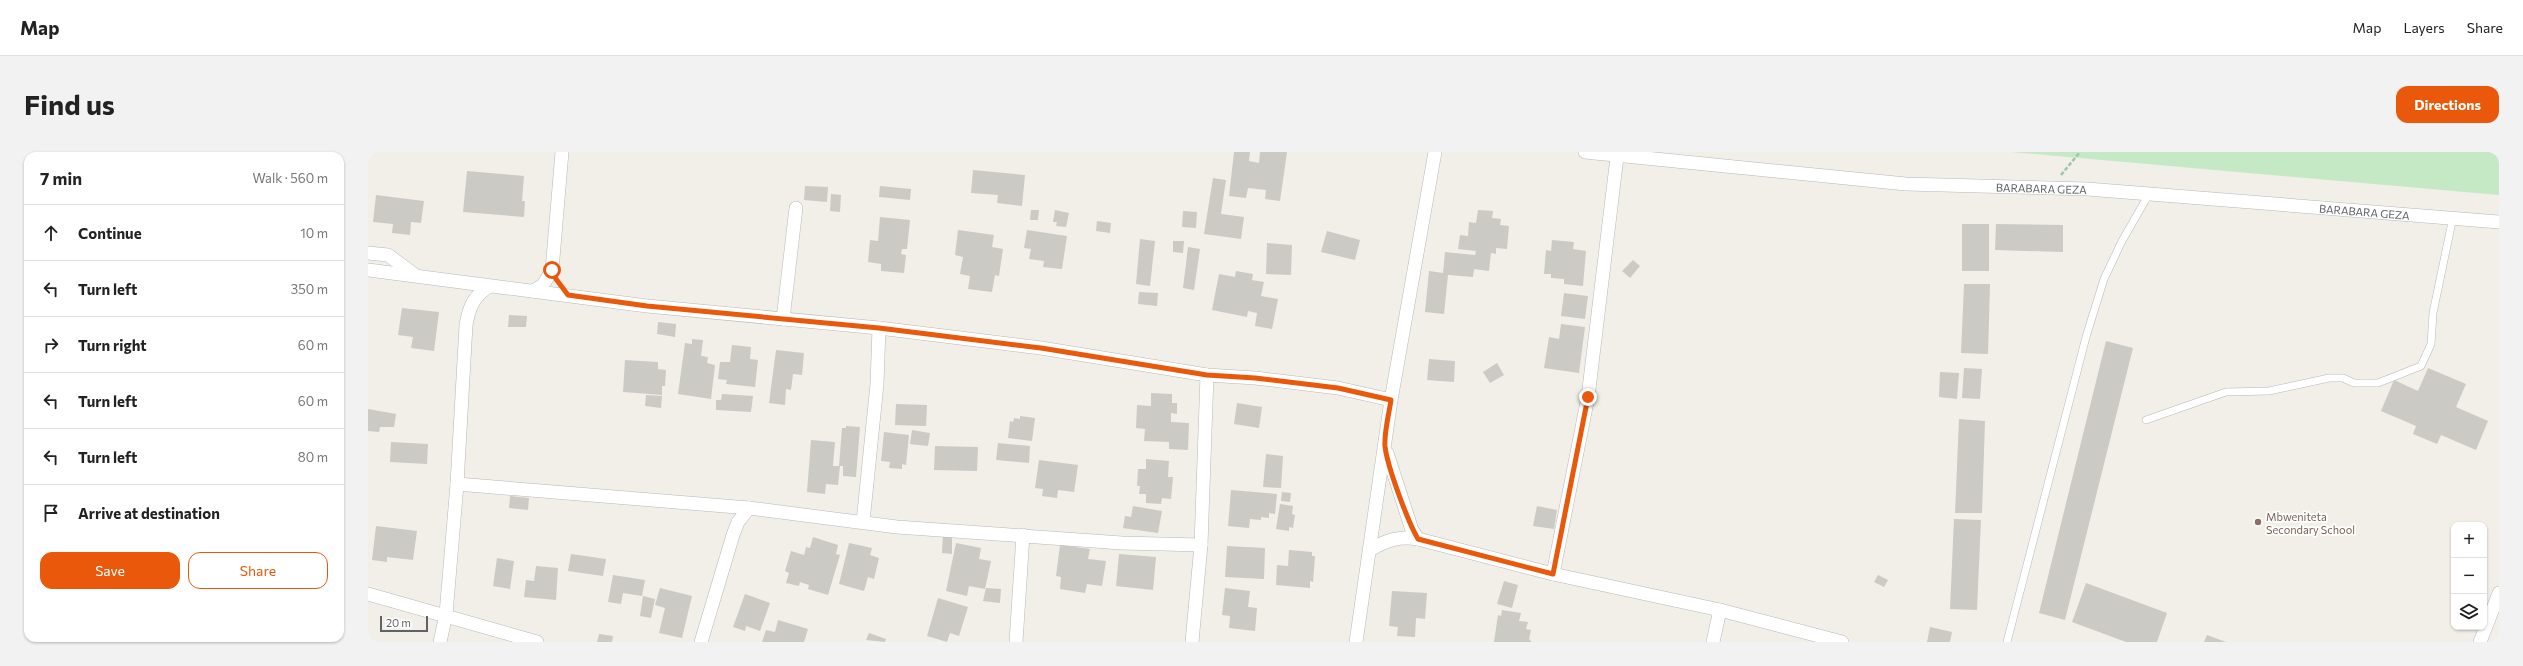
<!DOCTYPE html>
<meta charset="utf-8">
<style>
:root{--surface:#fff;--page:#f2f2f2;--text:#222;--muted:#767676;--line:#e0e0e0;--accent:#ea580c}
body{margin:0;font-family:Commissioner,sans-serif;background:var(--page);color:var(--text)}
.controls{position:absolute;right:12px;bottom:12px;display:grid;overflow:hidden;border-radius:8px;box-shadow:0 1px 3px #0004}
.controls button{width:36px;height:36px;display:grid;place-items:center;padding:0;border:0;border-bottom:1px solid var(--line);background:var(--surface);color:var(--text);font:20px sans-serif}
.scale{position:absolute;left:12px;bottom:10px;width:48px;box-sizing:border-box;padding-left:4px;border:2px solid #5f6368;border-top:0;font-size:11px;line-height:14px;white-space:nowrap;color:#5f6368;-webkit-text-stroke:3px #fff;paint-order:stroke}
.stop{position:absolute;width:12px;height:12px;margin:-9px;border:3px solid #ea580c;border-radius:50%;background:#fff}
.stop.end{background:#ea580c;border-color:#fff;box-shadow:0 1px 4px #0008}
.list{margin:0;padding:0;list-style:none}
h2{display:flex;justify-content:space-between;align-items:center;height:52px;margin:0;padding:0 16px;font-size:17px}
h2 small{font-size:13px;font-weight:400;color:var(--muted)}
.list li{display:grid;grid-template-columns:26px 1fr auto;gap:12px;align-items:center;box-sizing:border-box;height:56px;padding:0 16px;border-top:1px solid var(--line)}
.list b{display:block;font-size:15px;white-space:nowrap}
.list em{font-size:13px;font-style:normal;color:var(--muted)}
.actions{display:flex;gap:8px;padding:12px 16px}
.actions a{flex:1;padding:9px 0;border:1px solid var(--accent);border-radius:12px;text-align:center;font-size:14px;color:var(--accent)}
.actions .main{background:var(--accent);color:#fff}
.icon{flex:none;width:22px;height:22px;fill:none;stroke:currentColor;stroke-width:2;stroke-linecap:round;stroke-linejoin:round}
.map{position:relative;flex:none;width:2131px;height:490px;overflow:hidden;border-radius:12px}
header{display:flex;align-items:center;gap:24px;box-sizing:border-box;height:56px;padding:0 20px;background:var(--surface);border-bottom:1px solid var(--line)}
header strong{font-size:19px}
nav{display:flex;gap:22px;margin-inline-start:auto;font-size:14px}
.intro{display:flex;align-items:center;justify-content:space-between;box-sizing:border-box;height:96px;padding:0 24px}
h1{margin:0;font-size:28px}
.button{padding:10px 18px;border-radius:12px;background:var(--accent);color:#fff;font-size:14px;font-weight:700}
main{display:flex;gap:24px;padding:0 24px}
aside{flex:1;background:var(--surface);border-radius:12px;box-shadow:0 1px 3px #0004}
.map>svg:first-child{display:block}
.green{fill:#c5e8c5}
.building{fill:#cccac5}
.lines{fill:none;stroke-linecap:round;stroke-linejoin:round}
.service-casing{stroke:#b5b8bc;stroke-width:8}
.minor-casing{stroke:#b5b8bc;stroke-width:14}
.path{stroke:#9cc7a9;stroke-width:2.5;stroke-dasharray:4 2;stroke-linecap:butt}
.service{stroke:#fff;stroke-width:7}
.minor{stroke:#fff;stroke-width:13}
.route{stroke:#ea580c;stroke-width:5}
.education-dot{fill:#8d6e63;stroke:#fff;stroke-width:1.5}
.labels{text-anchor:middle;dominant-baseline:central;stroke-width:3.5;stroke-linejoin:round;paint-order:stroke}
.street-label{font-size:11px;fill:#5f6368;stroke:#fff}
.education-label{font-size:11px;fill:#785e54;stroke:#fff;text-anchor:start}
</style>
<header>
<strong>Map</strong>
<nav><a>Map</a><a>Layers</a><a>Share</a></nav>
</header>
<div class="intro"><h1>Find us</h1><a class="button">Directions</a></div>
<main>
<aside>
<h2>7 min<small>Walk · 560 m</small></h2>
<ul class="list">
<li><svg class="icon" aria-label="ahead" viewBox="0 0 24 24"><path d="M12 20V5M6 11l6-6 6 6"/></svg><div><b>Continue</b></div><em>10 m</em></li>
<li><svg class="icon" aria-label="left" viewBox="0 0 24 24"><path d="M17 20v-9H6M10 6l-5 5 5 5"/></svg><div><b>Turn left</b></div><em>350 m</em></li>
<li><svg class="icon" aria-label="right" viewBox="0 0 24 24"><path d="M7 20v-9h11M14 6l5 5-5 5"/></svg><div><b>Turn right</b></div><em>60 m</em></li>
<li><svg class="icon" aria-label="left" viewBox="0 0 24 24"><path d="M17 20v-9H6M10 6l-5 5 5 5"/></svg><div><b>Turn left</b></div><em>60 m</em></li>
<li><svg class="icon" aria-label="left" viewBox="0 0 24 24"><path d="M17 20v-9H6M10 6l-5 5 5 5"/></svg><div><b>Turn left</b></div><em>80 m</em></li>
<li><svg class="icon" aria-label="arrive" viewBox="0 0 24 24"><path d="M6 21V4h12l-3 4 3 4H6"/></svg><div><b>Arrive at destination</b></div></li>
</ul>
<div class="actions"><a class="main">Save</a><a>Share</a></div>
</aside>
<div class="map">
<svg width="2131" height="490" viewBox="0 0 2131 490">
<rect width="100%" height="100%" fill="#f1efe8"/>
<path class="green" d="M1643 0H2131V43Z"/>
<g class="building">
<path d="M866 0H882L881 9 891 11 892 0H919L912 49 897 47 898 38 880 36 878 46 861 44Z"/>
<path d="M605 18 657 23 654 54 629 51 630 43 603 41Z"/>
<path d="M99 19 156 24 154 49H157L156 65 95 60Z"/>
<path d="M845 26 858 28 853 62 876 65 873 87 836 82Z"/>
<path d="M437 34 460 35 459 50 436 48Z"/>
<path d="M512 34 543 37 542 48 511 45Z"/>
<path d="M463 42 473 43 472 60 462 59Z"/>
<path d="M8 43 56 49 53 71 43 70 42 83 24 81 25 72 5 70Z"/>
<path d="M663 58H671L670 68H662Z"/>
<path d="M687 58 701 61 698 75 688 74 689 70H685Z"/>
<path d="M1110 58 1125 59 1124 66 1133 67 1132 73 1141 74 1139 97 1128 96V102L1123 101 1121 119 1106 117 1105 125 1080 123 1076 162 1057 160 1061 119 1075 121 1077 100 1107 103 1108 99 1090 97 1092 83 1100 84 1101 70 1108 71Z"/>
<path d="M815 59 829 60 828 76 814 75Z"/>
<path d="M512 65 542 68 539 97H534L533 102 538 103 536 121 513 119V112L500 110 502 88 510 89Z"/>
<path d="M729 69 743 71 742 81 728 79Z"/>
<rect x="1594" y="72" width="27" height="47"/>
<path d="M1628 72 1695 73V100L1627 98Z"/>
<path d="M590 78 626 83 624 95 635 97 631 124 627 123 624 140 600 137 602 124 592 122 595 105 587 103Z"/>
<path d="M659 78 699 84 694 117 675 115 676 109 661 107 663 97 656 96Z"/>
<path d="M959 79 992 88 987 108 953 100Z"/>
<path d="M772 87 787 89 782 134 768 132Z"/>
<path d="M1184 88 1206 90 1205 97 1218 99 1215 134 1196 132V127L1183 126V122H1176L1178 98 1183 99Z"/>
<path d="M805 89H816L815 101 805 100Z"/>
<path d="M899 91 924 93 923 123 898 122Z"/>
<path d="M820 95 832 97 826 138 815 136Z"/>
<path d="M1265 108 1272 114 1262 126 1254 119Z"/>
<path d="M868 119 885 122 884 128 896 130 893 144 910 147 904 177 887 174 889 161 880 159 879 165 844 158 851 122 867 125Z"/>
<path d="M1596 132H1622L1620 202 1593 201Z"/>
<path d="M771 140 790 141 789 154 770 152Z"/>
<path d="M1196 141 1220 144 1217 167 1193 164Z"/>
<path d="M34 156 71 160 66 199 43 196 45 185 30 183Z"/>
<path d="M141 163 159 164 158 175H140Z"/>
<path d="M290 170 308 172 307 185 289 182Z"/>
<path d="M1193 172 1217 175 1211 221 1176 216 1181 185 1191 187Z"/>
<path d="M324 187 335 188 333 204 340 205 339 211 347 213 343 247 310 242 317 191 324 192Z"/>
<path d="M1738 189 1765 196 1697 468 1671 461Z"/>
<path d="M364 193 383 195 382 207 390 208 387 235 358 232 359 228 350 227 352 210H362Z"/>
<path d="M408 198 436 201 434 223 425 222 423 238 418 237 417 253 401 251Z"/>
<path d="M1061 207 1087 209 1086 230 1059 228Z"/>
<path d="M257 208 290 210V217L298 218 297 234H294V243L255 240Z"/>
<path d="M1129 211 1136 223 1122 231 1115 220Z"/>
<path d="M1596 216 1614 217 1612 247 1594 246Z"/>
<path d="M2060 216 2098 232 2088 255 2120 269 2108 298 2073 283 2069 292 2045 282 2048 274 2013 259 2026 228 2050 239Z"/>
<path d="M1572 220 1591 221 1589 247 1571 245Z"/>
<path d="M783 241 804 242V251H809V262L803 261V270L821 271 820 298 801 297V290L776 289 777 277 768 276 769 253 783 254Z"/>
<path d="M354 242 385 244 383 260 348 258V248H353Z"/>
<path d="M278 243 294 244 293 256 277 254Z"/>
<path d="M869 251 894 255 891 276 866 272Z"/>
<path d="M528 252 559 253 558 274 527 273Z"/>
<path d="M0 257 28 262 26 275H12L11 280 0 279Z"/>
<path d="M652 264 667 266 664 289 640 286 642 269 645 270 646 266 652 267Z"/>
<path d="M1591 267 1617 269 1614 361H1587Z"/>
<path d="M478 274 492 275 488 325 475 324V314H471L474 276H478Z"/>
<path d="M544 278 562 281 560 294 542 292Z"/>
<path d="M516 280 541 283 538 313 534 312V317L521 316 522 310 513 309Z"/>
<path d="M443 288 467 290 465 314H472L470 333 458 332 457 342 439 340Z"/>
<path d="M23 290 60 292 59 312 22 310Z"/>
<path d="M630 291 662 294 661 311 628 308Z"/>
<path d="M567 294 610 295 609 319 566 318Z"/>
<path d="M898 302 915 304 913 336 895 335Z"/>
<path d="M778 307 801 309 800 325H805L803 347 794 346 793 352 778 351V342H771L772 334H769L770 317H778Z"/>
<path d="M671 308 710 313 706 340 690 338 689 346 674 344 675 337 667 336Z"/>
<path d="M863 338 909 342 907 362 901 361V366L893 365V368L882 367 881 376 860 374Z"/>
<path d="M914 340 923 341 922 350 913 349Z"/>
<path d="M142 344 161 346 160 358 141 356Z"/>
<path d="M912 352 925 354 924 362 927 363 925 376 921 375V379L908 377Z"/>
<path d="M765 354 794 359 790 381 755 376 757 364 763 365Z"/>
<path d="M1169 354 1189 358 1186 377 1165 374Z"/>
<path d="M1586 367 1613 368 1609 458 1582 457Z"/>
<path d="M8 374 49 379 45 408 19 405V410L4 408Z"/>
<path d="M575 382H584V402L574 401Z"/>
<path d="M445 385 470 393 468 402 472 403 460 443 440 437 441 433 432 430 431 434 418 431 421 421 417 419 423 399 436 403 438 395 442 396Z"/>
<path d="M481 391 504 396 502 403 511 406 506 427 500 425 496 439 471 432Z"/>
<path d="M588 391 613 396 611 407 623 409 617 437 601 434 599 444 578 439Z"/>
<path d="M692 393 722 397 720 407 738 409 734 434 719 432 717 441 692 437 693 425 688 424Z"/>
<path d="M859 394 897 396 896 427 857 425Z"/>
<path d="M921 398 944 400V404H947L945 430 942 429V436L908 433 909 413 920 414Z"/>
<path d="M203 402 238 407 235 424 200 419Z"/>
<path d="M751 402 788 405 785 438 748 434Z"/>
<path d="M129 406 146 409 142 437 125 434Z"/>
<path d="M168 414 190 416 188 448 156 445 158 428 166 429Z"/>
<path d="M245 423 277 428 274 444 255 441 253 452 240 450Z"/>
<path d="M1510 423 1520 428 1516 435 1506 430Z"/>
<path d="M1136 429 1150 433 1144 456 1129 452Z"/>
<path d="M1718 431 1799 461 1789 490H1758L1704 470Z"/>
<path d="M292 436 324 444 314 486 291 481 297 456 287 453Z"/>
<path d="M618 436 633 437 632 451 615 449Z"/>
<path d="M857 436 882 439 880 455 889 456 887 479 861 476 862 464 854 463Z"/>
<path d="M1024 439 1059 441 1057 467 1048 466 1047 485 1029 484 1030 475 1021 474Z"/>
<path d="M377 442 402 451 392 479 378 474 377 479 365 475Z"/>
<path d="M275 444 287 447 283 466 272 464Z"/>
<path d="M570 446 600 455 591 484 582 481 579 490 559 484Z"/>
<path d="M1134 458 1153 461 1151 469 1160 470 1158 477 1163 478 1161 487 1164 490H1126L1130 463 1133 464Z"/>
<path d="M410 468 440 477 436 490H394L398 478 407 480Z"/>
<path d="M1562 475 1584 480 1582 490H1559Z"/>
<path d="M501 481 518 487 517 490 498 488Z"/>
<path d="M231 482 245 484 244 490H229Z"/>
<path d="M1839 483 1858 490H1836Z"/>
</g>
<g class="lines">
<defs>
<g id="service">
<path d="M1778 268 1858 240 1901 239 1961 226H1975L1986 231H2010L2053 214 2063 192 2065 161 2085 65"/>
<path d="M1639 490 1718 185 1736 127 1754 89 1781 42"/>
</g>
<g id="minor">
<path id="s1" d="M1217 0 1538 32 1719 37 2131 70"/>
<path d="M0 101 20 103 47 123"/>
<path d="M0 118 279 154 511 176 673 196 839 223 887 226 970 236 1023 248"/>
<path d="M165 139 175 133 184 118 194 0"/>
<path d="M415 167 428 56"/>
<path d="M1019 301 1044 378 1050 387"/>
<path d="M89 332 381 356 529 375 754 391 833 393"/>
<path d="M495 370 509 232 511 176"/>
<path d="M1002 398C1018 388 1032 384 1050 387L1185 422 1352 458 1474 490"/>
<path d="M1185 422 1220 245 1249 5"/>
<path d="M0 442 169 490"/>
<path d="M72 490 78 462 89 332 98 173C101 156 105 145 120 135"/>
<path d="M333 490 365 383 370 370 381 356"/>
<path d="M648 490 655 383"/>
<path d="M824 490 833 393 839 223"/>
<path d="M988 490 1023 248 1067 0"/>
<path d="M1345 490 1352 458"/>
<path d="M2112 490 2131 441"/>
</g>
</defs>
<use href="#service" class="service-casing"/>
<use href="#minor" class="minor-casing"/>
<path class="path" d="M1693 23 1712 0"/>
<use href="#service" class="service"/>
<use href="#minor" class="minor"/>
</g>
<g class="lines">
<path class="route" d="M184 118 188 127 200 143 279 154 511 176 673 196 839 223 887 226 970 236 1023 248C1021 262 1016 280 1017 294 1019 314 1040 370 1050 387L1185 422 1220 245"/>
</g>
<circle class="education-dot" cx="1890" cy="370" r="4"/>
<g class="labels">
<g class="street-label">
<text stroke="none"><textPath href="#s1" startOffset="458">BARABARA GEZA</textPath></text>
<text stroke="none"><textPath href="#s1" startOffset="782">BARABARA GEZA</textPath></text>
</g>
<g class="education-label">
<text x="1898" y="364">Mbweniteta<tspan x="1898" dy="13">Secondary School</tspan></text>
</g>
</g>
</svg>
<div class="controls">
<button>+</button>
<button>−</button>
<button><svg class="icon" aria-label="layers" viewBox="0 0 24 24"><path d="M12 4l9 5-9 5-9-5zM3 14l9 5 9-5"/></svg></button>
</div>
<div class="scale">20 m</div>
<div class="stop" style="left:184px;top:118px"></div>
<div class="stop end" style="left:1220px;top:245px"></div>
</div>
</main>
